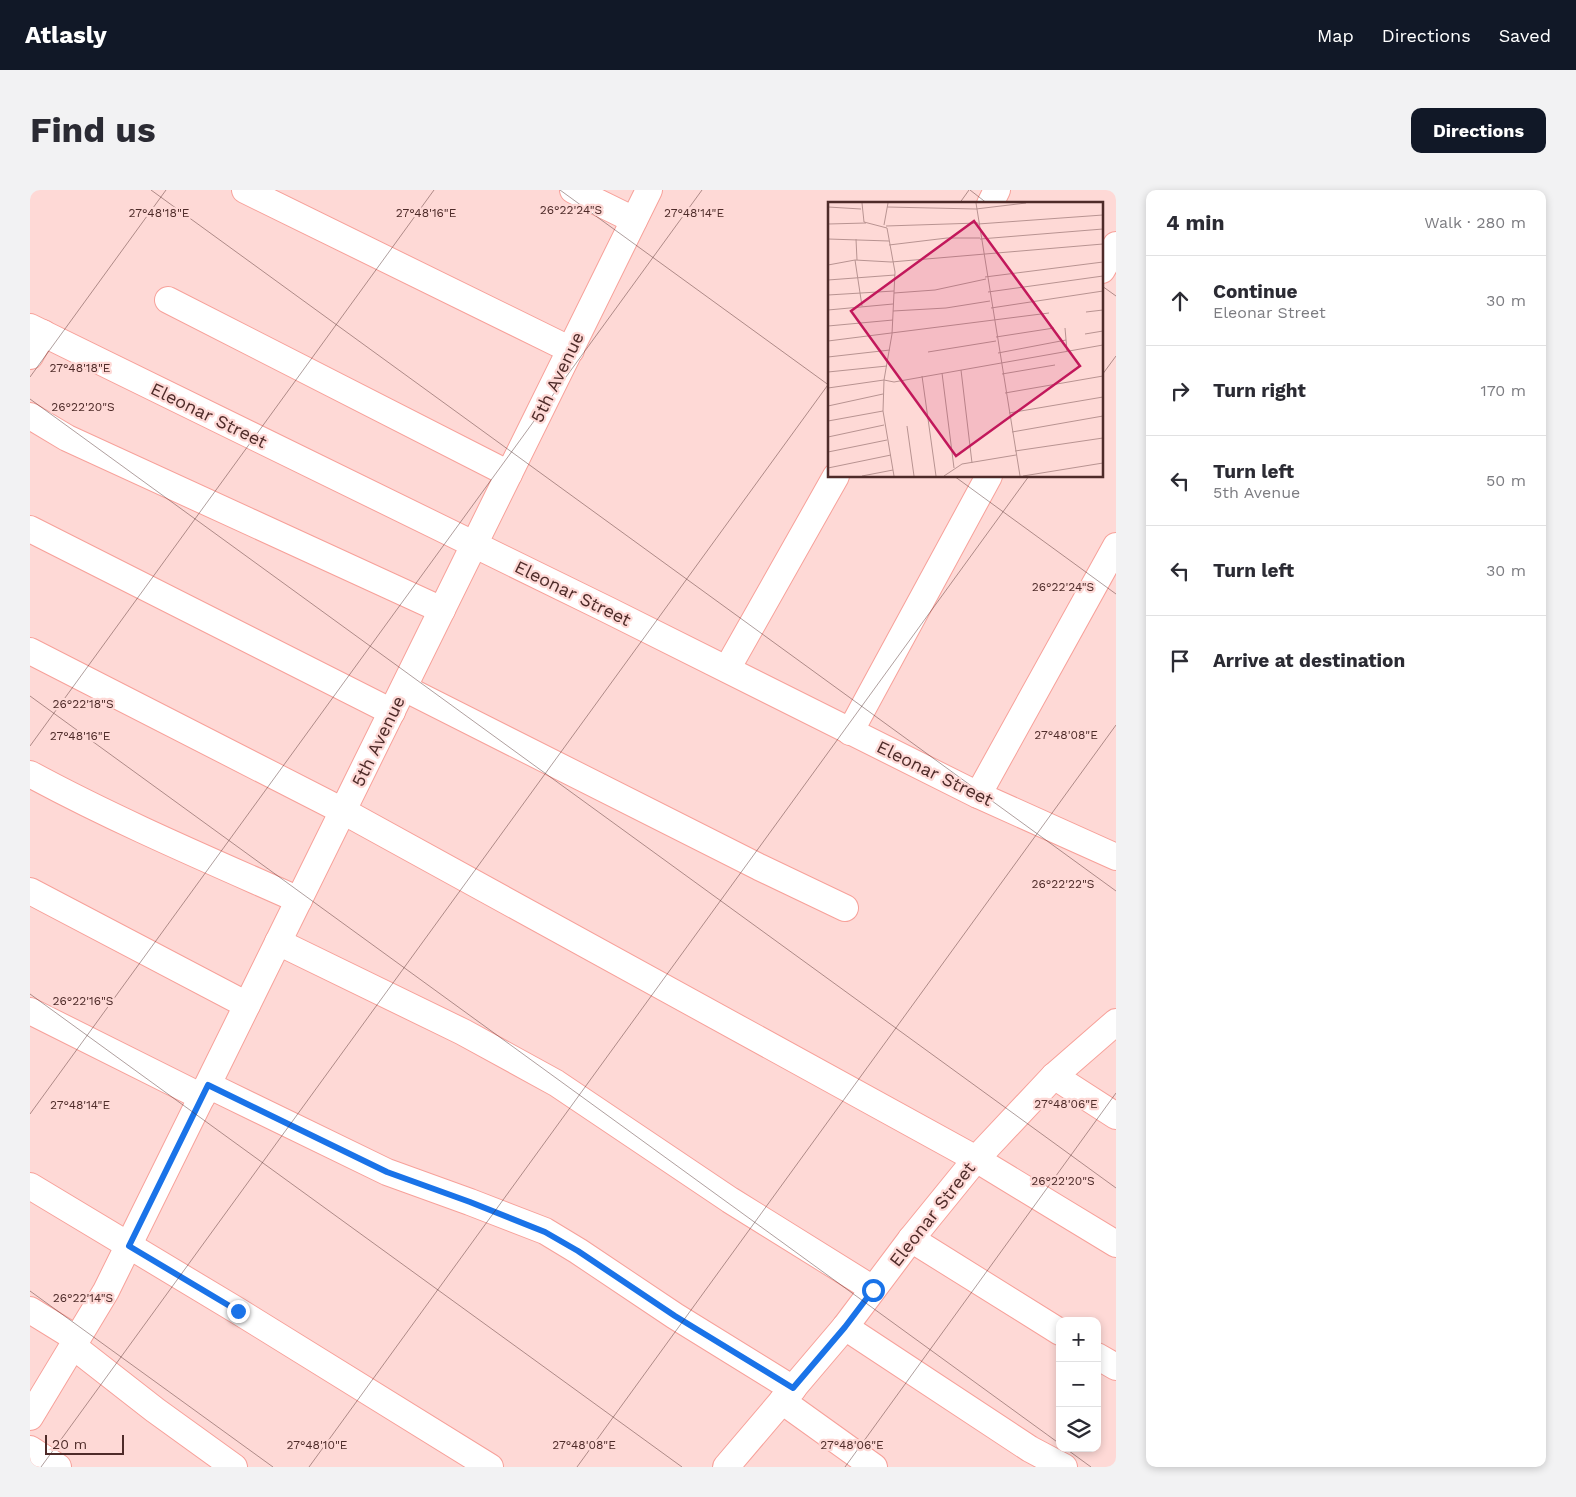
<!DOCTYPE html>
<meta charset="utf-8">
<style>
:root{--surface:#fff;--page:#f2f2f3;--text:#2b2b33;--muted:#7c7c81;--line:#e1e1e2;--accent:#111827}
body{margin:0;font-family:"Work Sans",sans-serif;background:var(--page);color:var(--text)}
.controls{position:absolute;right:15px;bottom:15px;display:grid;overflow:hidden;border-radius:10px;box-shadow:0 2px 8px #0003}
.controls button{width:45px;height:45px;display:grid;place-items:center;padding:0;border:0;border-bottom:1px solid var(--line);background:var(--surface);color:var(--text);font:25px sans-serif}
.scale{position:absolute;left:15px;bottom:12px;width:79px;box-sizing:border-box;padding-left:5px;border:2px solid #4e2b29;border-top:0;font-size:14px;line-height:18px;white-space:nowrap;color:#4e2b29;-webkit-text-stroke:4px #fed9d6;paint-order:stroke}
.stop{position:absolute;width:15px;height:15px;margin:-11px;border:4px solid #1a73e8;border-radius:50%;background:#fff}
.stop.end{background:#1a73e8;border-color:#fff;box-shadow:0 1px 5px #0008}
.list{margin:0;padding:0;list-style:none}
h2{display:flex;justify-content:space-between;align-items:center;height:65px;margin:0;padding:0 20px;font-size:21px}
h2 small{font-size:16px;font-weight:400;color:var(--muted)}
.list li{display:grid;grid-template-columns:32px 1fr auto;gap:15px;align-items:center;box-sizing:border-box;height:90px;padding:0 20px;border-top:1px solid var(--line)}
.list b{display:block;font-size:19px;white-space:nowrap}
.list p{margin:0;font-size:16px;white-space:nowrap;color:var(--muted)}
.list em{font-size:16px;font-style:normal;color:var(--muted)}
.icon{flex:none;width:28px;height:28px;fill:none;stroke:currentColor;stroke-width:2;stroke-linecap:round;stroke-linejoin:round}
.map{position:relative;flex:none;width:1086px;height:1277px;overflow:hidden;border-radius:10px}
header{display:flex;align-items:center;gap:30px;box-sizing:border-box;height:70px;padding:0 25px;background:var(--accent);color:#fff}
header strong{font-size:24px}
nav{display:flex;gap:28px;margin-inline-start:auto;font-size:18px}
.intro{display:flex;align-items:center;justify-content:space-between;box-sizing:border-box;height:120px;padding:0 30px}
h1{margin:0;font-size:35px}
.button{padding:12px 22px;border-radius:10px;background:var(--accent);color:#fff;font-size:18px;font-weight:700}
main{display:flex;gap:30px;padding:0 30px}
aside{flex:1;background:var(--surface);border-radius:10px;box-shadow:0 2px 8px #0003}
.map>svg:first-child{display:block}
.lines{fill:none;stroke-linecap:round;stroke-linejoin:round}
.minor-casing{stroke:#f7a19a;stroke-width:28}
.minor{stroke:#fff;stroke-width:26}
.route{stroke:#1a73e8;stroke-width:6}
.ticks{fill:none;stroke:#4e2b29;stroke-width:1;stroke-opacity:0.45}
.labels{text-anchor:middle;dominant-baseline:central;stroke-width:4.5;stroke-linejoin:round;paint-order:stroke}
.street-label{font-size:18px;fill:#4e2b29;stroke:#fed9d6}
.inset-road{fill:none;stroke:#b89391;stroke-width:1}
.view{fill:#c2185b;fill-opacity:0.15;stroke:#c2185b;stroke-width:2.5}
.inset-edge{fill:none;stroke:#4e2b29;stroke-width:2.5}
.ticks-label{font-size:12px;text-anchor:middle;fill:#4e2b29;stroke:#fed9d6;stroke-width:4.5;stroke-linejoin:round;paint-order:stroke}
</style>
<header>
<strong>Atlasly</strong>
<nav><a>Map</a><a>Directions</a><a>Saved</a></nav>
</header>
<div class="intro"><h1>Find us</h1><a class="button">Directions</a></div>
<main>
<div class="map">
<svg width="1086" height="1277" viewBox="0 0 1086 1277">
<rect width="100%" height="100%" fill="#fed9d6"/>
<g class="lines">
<defs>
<g id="minor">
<path d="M215 0 541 160"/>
<path d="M543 0 604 30"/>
<path d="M960 14 967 0"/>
<path d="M1072 80 1086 55"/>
<path d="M138 110 479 284"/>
<path d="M0 137 578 420 948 605 1086 667"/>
<path d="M0 166 13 143"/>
<path d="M0 226 37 248 412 420"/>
<path d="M0 339 362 522"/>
<path d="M0 461 313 621 946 969 1086 1054"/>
<path d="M697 479 806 286"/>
<path d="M374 498 729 677 815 718"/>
<path d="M820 542 959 286"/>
<path d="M0 584C87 631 179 670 269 710"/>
<path d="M948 605 1086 356"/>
<path d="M0 701 217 815"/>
<path d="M248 752 433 842 526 893 700 1010 843 1099"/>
<path d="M0 821 172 907"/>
<path d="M1024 886 1086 926"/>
<path d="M178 895 357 982 440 1012 515 1041 548 1061 645 1126 763 1199"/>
<path d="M0 996 208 1121 460 1277"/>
<path d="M881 1049 1030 1142"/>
<path d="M0 1120 47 1149"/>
<path d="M815 1137 1000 1259 1034 1277"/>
<path d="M43 1156 125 1220 204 1277"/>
<path d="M1067 1166 1086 1177"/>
<path d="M752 1211 844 1277"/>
<path d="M0 1227 76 1101 619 0"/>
<path d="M0 1259 28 1277"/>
<path d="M696 1277 815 1137 881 1049 946 969 1024 886 1086 832"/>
</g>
</defs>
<use href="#minor" class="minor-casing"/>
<use href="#minor" class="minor"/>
</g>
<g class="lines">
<path class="route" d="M208 1121 99 1056 178 895 357 982 440 1012 515 1042 548 1061 645 1126 763 1198 815 1137 843 1100"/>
</g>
<path class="ticks" d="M121 0 1086 701M530 0 800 196M940 0 958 14M929 14 939 0M1072 96 1086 106M1072 185 1086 166M0 187 136 0M0 209 1086 998M924 286 1086 404M0 506 1030 1254M0 556 404 0M0 804 652 1277M0 924 672 0M0 1101 243 1277M1035 1258 1061 1277M11 1277 800 192M279 1277 999 286M547 1277 1086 535M815 1277 1086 903M1082 1277 1086 1272"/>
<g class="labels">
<g class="street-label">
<text transform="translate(527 187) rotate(-64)">5th Avenue</text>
<text transform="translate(179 225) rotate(26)">Eleonar Street</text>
<text transform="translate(543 403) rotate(26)">Eleonar Street</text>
<text transform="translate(348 551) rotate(-64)">5th Avenue</text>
<text transform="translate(905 583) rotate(26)">Eleonar Street</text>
<text transform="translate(902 1024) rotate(-52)">Eleonar Street</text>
</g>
</g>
<g transform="translate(798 12)">
<rect width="275" height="275" fill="#fed9d6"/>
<path class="inset-road" d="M34 1 36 20 59 26 67 70 64 132 56 178 66 180 275 143M148 1 192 274M0 5 33 7M59 5 148 7 198 1M0 22 38 21M150 22 275 13M56 23 60 1M58 24 150 21M0 37 61 39M28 37 29 58M152 37 275 27M61 43 119 36H152M27 58 34 104M0 63 27 58 63 60 275 42M157 75 275 60M0 78 67 73M160 90 275 74M66 91 107 88 158 77M0 93 66 89M163 106 275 89M0 108 65 102M65 109 118 106 162 99M258 110 275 108M0 124 65 118M237 126 239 149M257 132 275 129M168 135 226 126M0 139 221 111M100 150 168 139M170 151 238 138M0 155 62 148M133 168 144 261M0 170 59 164M114 171 126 266M174 172 227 163M94 174 108 274M0 186 56 178 55 209 66 274M177 191 275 174M0 204 55 192M181 211 275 195M0 219 55 209M79 224 86 274M184 230 275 214M0 235 56 223M187 249 275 236M0 250 59 238M0 266 63 253M34 274 65 268M116 274 134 262 188 253M195 274 275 261"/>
<path class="view" d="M146 19 252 164 128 254 23 109Z"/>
<rect width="275" height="275" class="inset-edge"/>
</g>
<g class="ticks-label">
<text x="541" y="24">26°22'24"S</text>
<text x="396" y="27">27°48'16"E</text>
<text x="664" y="27">27°48'14"E</text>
<text x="129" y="27">27°48'18"E</text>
<text x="50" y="182">27°48'18"E</text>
<text x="53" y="221">26°22'20"S</text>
<text x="1033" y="401">26°22'24"S</text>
<text x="53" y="518">26°22'18"S</text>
<text x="1036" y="549">27°48'08"E</text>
<text x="50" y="550">27°48'16"E</text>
<text x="1033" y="698">26°22'22"S</text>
<text x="53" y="815">26°22'16"S</text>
<text x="1036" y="918">27°48'06"E</text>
<text x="50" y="919">27°48'14"E</text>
<text x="1033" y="995">26°22'20"S</text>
<text x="53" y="1112">26°22'14"S</text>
<text x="287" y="1259">27°48'10"E</text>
<text x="554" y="1259">27°48'08"E</text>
<text x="822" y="1259">27°48'06"E</text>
</g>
</svg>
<div class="controls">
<button>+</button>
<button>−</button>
<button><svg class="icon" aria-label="layers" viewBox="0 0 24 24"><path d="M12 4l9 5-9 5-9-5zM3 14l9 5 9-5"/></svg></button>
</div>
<div class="scale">20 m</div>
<div class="stop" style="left:843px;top:1100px"></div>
<div class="stop end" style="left:208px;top:1121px"></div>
</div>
<aside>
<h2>4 min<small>Walk · 280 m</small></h2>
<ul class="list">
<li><svg class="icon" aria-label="ahead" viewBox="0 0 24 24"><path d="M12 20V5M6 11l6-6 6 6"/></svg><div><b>Continue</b><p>Eleonar Street</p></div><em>30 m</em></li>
<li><svg class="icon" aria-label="right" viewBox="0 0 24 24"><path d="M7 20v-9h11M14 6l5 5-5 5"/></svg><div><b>Turn right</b></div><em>170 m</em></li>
<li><svg class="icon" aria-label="left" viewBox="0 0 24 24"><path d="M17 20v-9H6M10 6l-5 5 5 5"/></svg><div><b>Turn left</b><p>5th Avenue</p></div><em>50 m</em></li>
<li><svg class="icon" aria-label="left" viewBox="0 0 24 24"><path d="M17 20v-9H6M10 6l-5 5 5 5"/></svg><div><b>Turn left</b></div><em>30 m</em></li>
<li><svg class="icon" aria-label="arrive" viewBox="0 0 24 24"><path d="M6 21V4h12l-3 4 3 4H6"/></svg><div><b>Arrive at destination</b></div></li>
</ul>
</aside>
</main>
